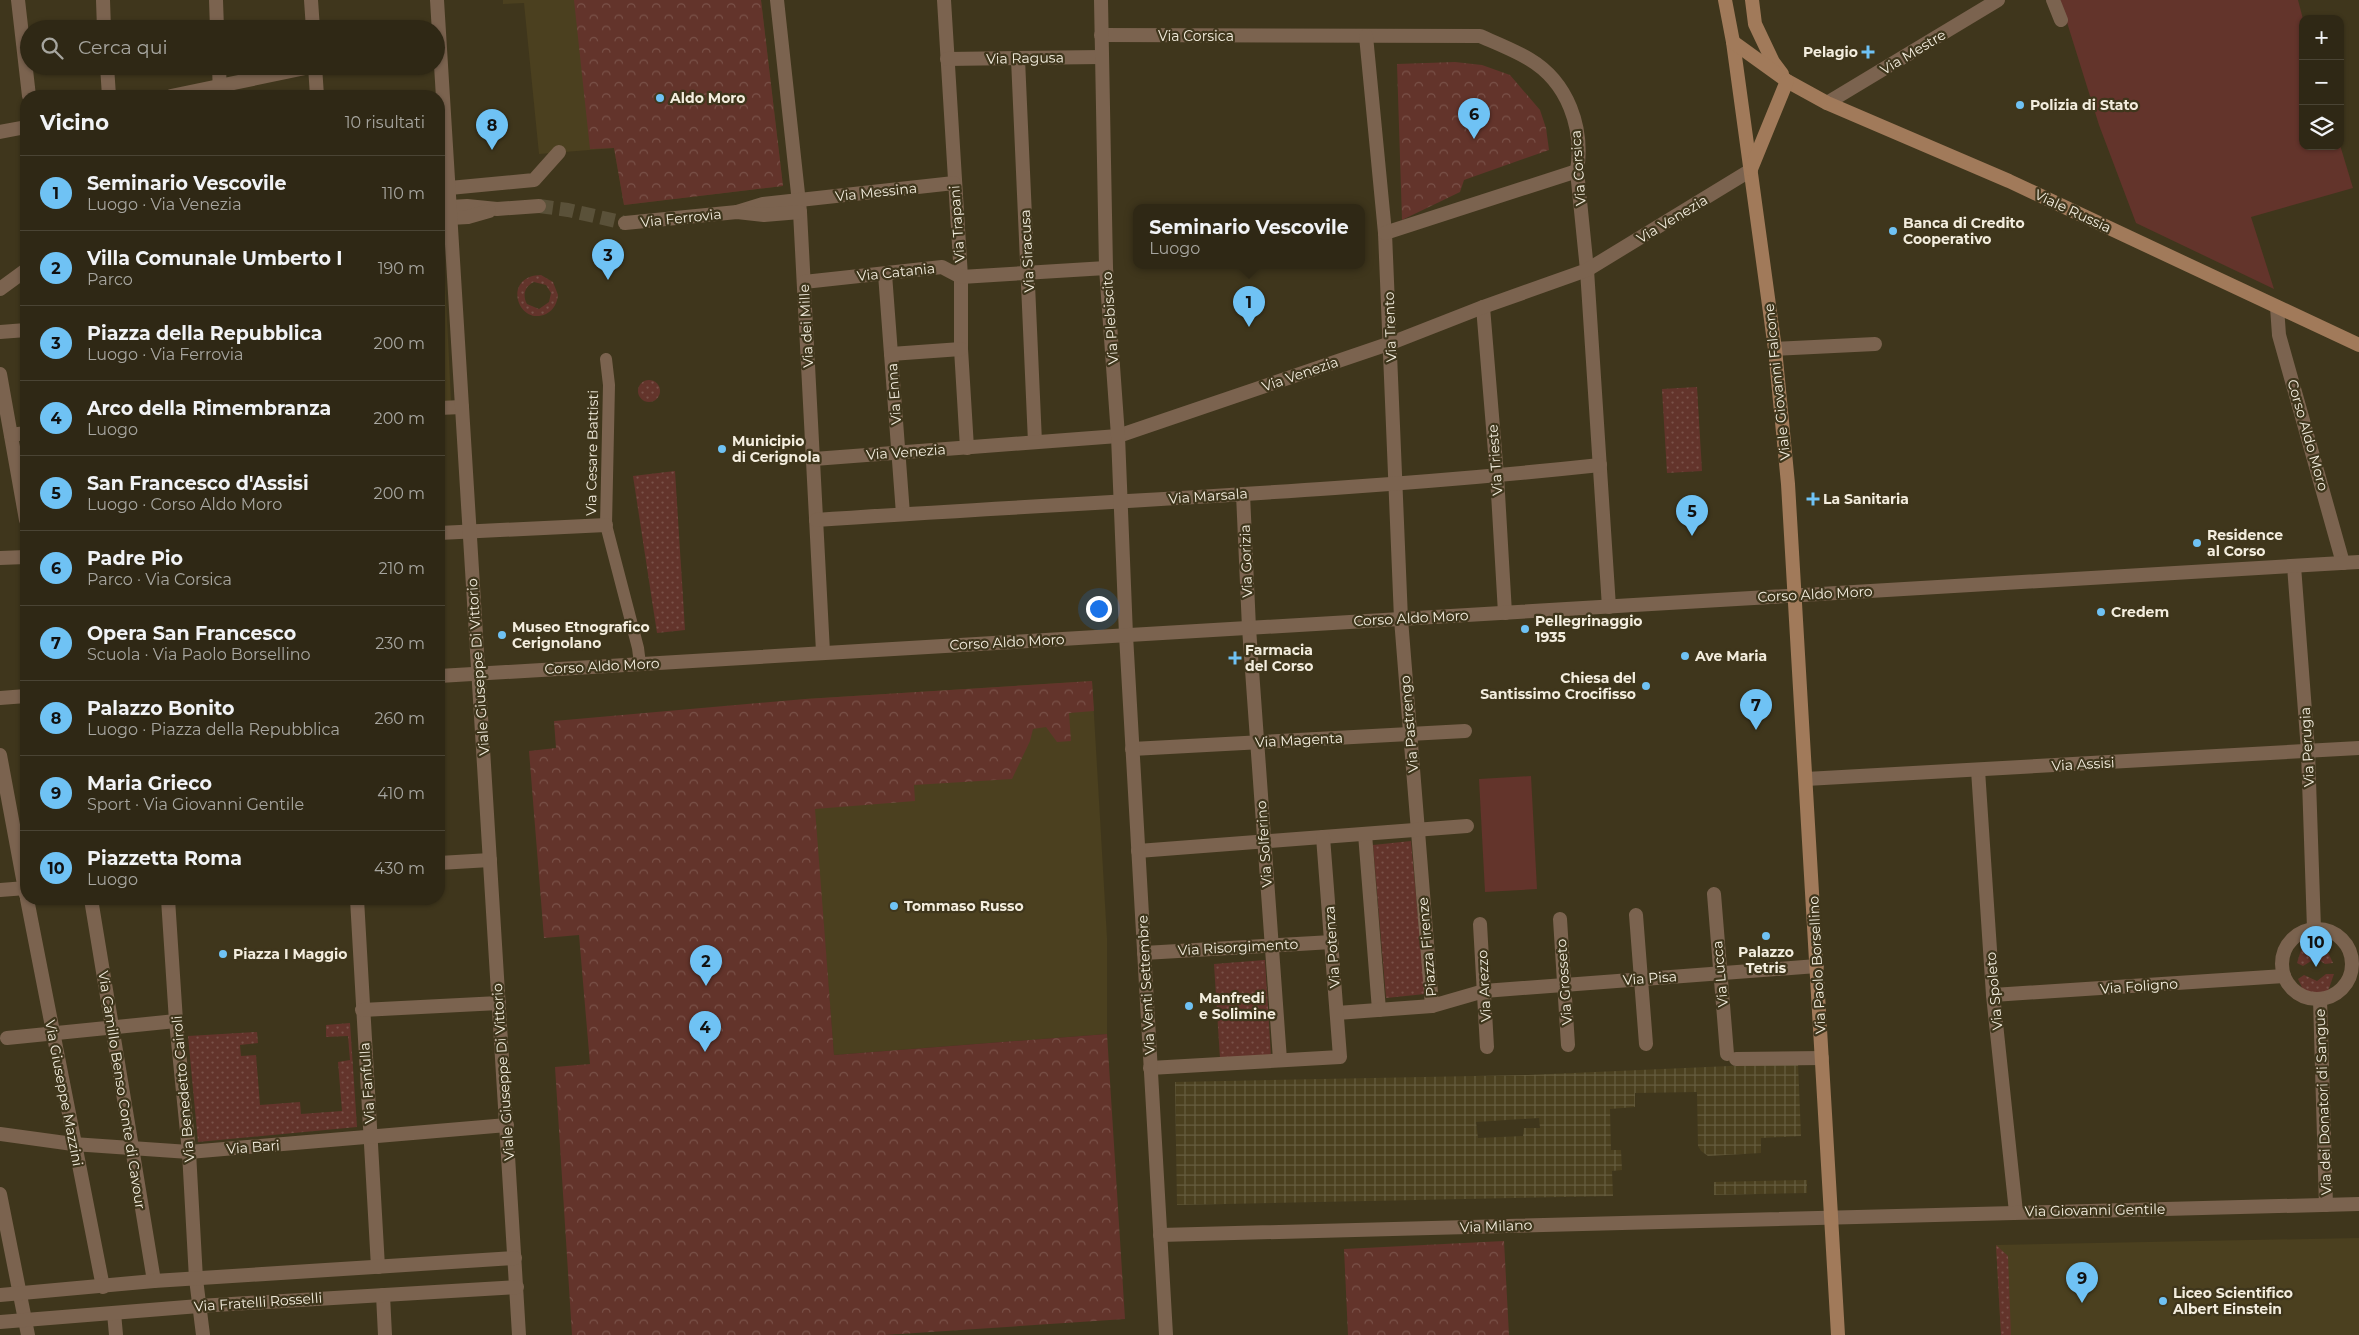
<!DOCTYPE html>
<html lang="it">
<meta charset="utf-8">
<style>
:root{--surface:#2f2815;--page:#3b3422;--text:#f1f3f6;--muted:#a7a6a0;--line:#4a4434;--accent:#6fc2f4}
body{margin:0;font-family:Montserrat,sans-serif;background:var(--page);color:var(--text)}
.controls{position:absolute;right:15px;top:15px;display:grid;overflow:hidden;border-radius:10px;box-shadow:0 1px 4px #0004}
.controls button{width:45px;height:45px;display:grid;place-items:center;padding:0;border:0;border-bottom:1px solid var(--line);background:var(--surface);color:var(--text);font:25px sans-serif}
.you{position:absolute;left:1098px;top:608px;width:18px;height:18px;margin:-12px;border:4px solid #fff;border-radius:50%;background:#1a73e8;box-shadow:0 0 0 8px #1a73e833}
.badge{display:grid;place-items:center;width:32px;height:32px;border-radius:50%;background:var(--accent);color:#111;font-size:16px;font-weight:700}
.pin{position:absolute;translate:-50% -41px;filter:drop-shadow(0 1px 2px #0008)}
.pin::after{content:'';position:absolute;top:26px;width:18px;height:15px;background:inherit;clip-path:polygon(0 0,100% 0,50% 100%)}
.popup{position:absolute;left:1133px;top:204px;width:232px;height:65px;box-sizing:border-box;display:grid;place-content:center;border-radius:10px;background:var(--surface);filter:drop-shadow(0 1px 4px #0005);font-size:16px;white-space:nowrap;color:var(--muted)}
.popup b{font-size:19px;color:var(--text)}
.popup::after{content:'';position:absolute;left:50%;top:100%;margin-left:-10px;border:10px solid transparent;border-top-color:var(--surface)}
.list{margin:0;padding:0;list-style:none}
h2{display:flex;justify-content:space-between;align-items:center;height:65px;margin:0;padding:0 20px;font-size:21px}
h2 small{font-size:16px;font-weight:400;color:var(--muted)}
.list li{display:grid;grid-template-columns:32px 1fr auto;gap:15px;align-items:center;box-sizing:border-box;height:75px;padding:0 20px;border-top:1px solid var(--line)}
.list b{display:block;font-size:19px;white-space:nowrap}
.list p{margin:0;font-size:16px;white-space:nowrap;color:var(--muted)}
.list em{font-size:16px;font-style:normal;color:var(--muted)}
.icon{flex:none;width:28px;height:28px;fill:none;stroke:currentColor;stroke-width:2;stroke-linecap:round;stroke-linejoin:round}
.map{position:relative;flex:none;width:2359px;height:1335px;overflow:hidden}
.search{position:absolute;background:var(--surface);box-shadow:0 1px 4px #0004;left:20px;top:20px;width:425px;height:55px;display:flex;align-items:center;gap:12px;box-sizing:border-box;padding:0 18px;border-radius:28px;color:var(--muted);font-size:19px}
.panel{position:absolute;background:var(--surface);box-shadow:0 1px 4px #0004;left:20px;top:90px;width:425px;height:815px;border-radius:20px}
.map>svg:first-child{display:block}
.built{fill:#4b401f}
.industrial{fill:url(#industrial-grid);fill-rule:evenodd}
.grass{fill:#63342b}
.park{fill:url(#park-crowns)}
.garden{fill:url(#garden-dots);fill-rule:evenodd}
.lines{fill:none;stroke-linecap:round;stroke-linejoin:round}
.minor-tunnel{stroke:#5a5139;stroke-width:14;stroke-dasharray:14 7;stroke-linecap:butt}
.pedestrian{stroke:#7b634f;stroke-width:12}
.minor{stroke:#7b634f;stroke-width:14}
.tertiary{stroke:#7b634f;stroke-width:14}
.secondary{stroke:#a17a5a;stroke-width:14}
.poi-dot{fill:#6fc2f4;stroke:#3f361c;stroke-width:2}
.labels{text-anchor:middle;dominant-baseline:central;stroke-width:4.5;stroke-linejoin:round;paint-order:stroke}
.street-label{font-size:14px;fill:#f3edde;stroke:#3f361c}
.poi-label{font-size:14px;font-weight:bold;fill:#f3edde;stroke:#3f361c;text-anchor:start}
</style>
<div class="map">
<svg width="2359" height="1335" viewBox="0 0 2359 1335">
<defs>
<pattern id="industrial-grid" width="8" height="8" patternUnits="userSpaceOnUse" patternTransform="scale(1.25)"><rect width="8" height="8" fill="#4b401f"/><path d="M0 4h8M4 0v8" fill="none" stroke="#655c3f"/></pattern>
<pattern id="park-crowns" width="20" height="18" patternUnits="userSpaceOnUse" patternTransform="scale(1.25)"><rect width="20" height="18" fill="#63342b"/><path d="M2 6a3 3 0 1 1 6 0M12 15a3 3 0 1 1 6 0" fill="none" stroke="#7a5249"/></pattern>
<pattern id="garden-dots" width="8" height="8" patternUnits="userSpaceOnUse" patternTransform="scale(1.25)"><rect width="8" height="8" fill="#63342b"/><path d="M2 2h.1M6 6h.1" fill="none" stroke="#7a5249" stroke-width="1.8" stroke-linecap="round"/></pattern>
</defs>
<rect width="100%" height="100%" fill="#3f361c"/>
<g class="built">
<path d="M503 0H761L783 186 624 205 614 148 539 154 524 3 503 4Z"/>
<path d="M439 194H441L451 401 439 402Z"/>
<path d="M1092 681 1107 938V1034L834 1055 805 699Z"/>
<path d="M2359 1238V1335H2001L1996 1245Z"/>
</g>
<g class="industrial">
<path d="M1798 1063 1801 1136 1761 1138V1153L1708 1156 1701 1151 1698 1146 1697 1092 1635 1093V1107L1610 1109 1611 1150H1621L1622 1170 1612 1171 1613 1196 1177 1205 1175 1082 1528 1075ZM1539 1118 1540 1128H1524L1523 1136 1478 1138 1476 1122Z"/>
<path d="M1807 1180V1193L1714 1195V1182Z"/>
</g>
<g class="grass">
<path d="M2060 0H2298L2303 19V146L2340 145 2353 188 2251 217 2274 289 2136 223 2099 125Z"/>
<path d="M1531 776 1537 889 1485 892 1479 779Z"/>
</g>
<g class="park">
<path d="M574 0H761L783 186 624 205 614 148 590 149Z"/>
<path d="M1455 62 1482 65 1510 75 1540 110 1546 128 1549 150 1464 180 1460 192 1402 220 1397 64Z"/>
<path d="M1092 681 1094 711 1069 713 1071 741 1057 742 1046 727 1033 729 1030 741 1012 779 914 785 915 801 815 809 834 1055 1107 1034 1125 1319 885 1335H572L555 1067 590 1064 579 935 544 938 529 751 556 748 554 721 805 699Z"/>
<path d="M1504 1241 1509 1335H1348L1344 1249Z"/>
</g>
<g class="garden">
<path d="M541 275 553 282 558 295C557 303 554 310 546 314 518 327 501 276 541 275ZM534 282 546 285 551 293 549 302 539 309 527 304C522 295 525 286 534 282Z"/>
<circle cx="649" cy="391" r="11"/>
<path d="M1697 387 1702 471 1667 473 1662 389Z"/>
<path d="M675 471 685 630 657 633 633 476Z"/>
<path d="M1411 841 1425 994 1386 998 1373 845Z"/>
<path d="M2312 938 2324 944 2333 963 2325 964 2316 958 2303 966 2297 963 2302 947Z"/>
<path d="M1265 960 1271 1056 1220 1059 1214 964Z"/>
<path d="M2326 974H2334L2327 994 2316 1002 2305 994 2298 979 2304 975 2317 981Z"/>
<path d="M350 1023 357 1127 198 1142 188 1036 257 1032 258 1043 240 1045 241 1056 256 1055 260 1105 300 1102 301 1114 342 1111 338 1062 350 1060 348 1036 326 1037V1025Z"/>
<path d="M1996 1245 2008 1256 2011 1335H2001Z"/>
</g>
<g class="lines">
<path class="minor-tunnel" d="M539 206 568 210 625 223"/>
<path class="pedestrian" d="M606 359 609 385 606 525 638 648 640 664"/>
<g class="minor">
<path d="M18 0 29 96"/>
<path d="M103 0 104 29"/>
<path d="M216 0 217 29"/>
<path d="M311 0 313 29"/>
<path d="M777 0 800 212 823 652"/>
<path d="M944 0 961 277V349L967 448"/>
<path d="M2053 0 2061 20"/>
<path d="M1101 35 1480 36C1496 43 1514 50 1529 59 1568 82 1584 128 1577 171L1587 270 1609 607"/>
<path d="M1366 36 1385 233 1401 619 1432 1006"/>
<path d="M947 59 1102 57"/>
<path d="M1018 59 1035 442"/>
<path d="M107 66 109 96"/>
<path d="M219 66 220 96"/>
<path d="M315 66 317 96"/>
<path d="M171 96 315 66"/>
<path d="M1827 103 1998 0"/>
<path d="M0 132 26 127"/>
<path d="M439 189 534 180 559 152"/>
<path d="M450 207 467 206 497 209 539 206"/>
<path d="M737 212 763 204 954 183"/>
<path d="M450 218 468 217 489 211"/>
<path d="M625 223 737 212 764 215 800 212"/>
<path d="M1385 233 1577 171"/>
<path d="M885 274 903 514"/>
<path d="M804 282 942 267 961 277 1106 268"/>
<path d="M0 289 26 270"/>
<path d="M1483 307 1497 476 1505 613"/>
<path d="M2277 307 2279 335 2343 563"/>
<path d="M0 332 26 330"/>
<path d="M1775 349 1875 344"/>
<path d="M891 354 961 349"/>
<path d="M0 374 26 520"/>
<path d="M439 408 462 407"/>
<path d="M11 435 26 433"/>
<path d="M814 459 1118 436 1391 343 1483 307 1587 270 1751 170"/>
<path d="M1243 494 1249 628 1280 1060"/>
<path d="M816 520C1077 502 1340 493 1600 465"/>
<path d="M439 533 606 525"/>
<path d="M0 558 26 557"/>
<path d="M2294 566 2308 751 2314 929"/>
<path d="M1132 749 1465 731"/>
<path d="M0 755 26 895"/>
<path d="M1978 770 1993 995 2016 1212"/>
<path d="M1806 779 2359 748"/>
<path d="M1365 834 1379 1010"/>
<path d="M1138 851 1467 826"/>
<path d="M439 863 490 860"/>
<path d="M0 890 26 888"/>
<path d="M1714 894 1727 1054"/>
<path d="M27 899 103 1287"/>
<path d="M91 899 154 1281"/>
<path d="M168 899 176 1021 189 1152 196 1279 203 1335"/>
<path d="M357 899 378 1267"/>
<path d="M1636 915 1646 1044"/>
<path d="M1560 919 1568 1045"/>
<path d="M1480 924 1487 1047"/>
<circle cx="2317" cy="964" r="35"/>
<path d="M1144 953 1332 942"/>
<path d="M1993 995 2284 976"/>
<path d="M2320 999 2326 1205"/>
<path d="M362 1010 499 1003"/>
<path d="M1337 1013 1432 1006 1484 991 1817 966"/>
<path d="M7 1038 176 1021"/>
<path d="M1736 1059 1822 1058"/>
<path d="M1150 1068 1340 1057 1323 837"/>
<path d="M0 1134 73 1144 189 1152 507 1125"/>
<path d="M0 1194 28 1335"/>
<path d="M383 1295 385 1335"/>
<path d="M114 1313 116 1335"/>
</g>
<g class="tertiary">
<path d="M437 0 519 1335"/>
<path d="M1101 0 1106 268 1118 436 1126 635 1166 1335"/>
<path d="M439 676 2359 562"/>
<path d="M0 698 26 696"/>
<path d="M1160 1235 2359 1204"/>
<path d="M0 1295 154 1281 515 1258"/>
<path d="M0 1322 199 1306 517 1287"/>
</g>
<g class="secondary">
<path d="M1725 0 1733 42 1775 349 1788 484 1838 1335"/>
<path d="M1752 0 1755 24 1773 62 1782 74"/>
<path d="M1733 42 1787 81 1827 103 2009 181 2359 345"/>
<path d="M1751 169 1787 81"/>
</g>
</g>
<g class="poi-dot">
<path d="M1865.5 44.5h5v5h5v5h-5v5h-5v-5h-5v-5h5z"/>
<circle cx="660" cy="98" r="5"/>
<circle cx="2020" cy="105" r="5"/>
<circle cx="1893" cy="231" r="5"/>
<circle cx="722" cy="449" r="5"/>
<path d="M1810.5 491.5h5v5h5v5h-5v5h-5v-5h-5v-5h5z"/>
<circle cx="2197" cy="543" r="5"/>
<circle cx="2101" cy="612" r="5"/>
<circle cx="1525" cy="629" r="5"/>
<circle cx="502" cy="635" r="5"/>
<circle cx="1685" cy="656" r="5"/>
<path d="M1232.5 650.5h5v5h5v5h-5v5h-5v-5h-5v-5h5z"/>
<circle cx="1646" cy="686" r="5"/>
<circle cx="894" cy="906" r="5"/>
<circle cx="1766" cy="936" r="5"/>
<circle cx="223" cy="954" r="5"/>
<circle cx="1189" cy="1006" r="5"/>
<circle cx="2163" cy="1301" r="5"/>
</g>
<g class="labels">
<g class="street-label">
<text x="1196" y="36">Via Corsica</text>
<text transform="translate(1913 52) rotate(-31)">Via Mestre</text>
<text transform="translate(1025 58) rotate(-1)">Via Ragusa</text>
<text transform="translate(1578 168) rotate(-94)">Via Corsica</text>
<text transform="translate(876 192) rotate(-6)">Via Messina</text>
<text transform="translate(2073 211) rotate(25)">Viale Russia</text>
<text transform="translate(681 218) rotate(-6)">Via Ferrovia</text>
<text transform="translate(1672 219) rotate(-31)">Via Venezia</text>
<text transform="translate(957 224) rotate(-94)">Via Trapani</text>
<text transform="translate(1027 251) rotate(-93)">Via Siracusa</text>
<text transform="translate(896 272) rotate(-6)">Via Catania</text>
<text transform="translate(1110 318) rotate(-94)">Via Plebiscito</text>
<text transform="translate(806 326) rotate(-93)">Via dei Mille</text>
<text transform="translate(1390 327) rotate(-92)">Via Trento</text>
<text transform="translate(1300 374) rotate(-19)">Via Venezia</text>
<text transform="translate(1777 382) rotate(-96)">Viale Giovanni Falcone</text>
<text transform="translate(894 394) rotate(-94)">Via Enna</text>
<text transform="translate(2308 435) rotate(74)">Corso Aldo Moro</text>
<text transform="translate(906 452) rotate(-4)">Via Venezia</text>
<text transform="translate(592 453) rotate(-89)">Via Cesare Battisti</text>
<text transform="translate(1495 460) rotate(-94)">Via Trieste</text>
<text transform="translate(1208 496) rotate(-4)">Via Marsala</text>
<text transform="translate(1246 561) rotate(-92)">Via Gorizia</text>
<text transform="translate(1815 594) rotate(-3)">Corso Aldo Moro</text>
<text transform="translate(1411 618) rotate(-3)">Corso Aldo Moro</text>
<text transform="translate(1007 642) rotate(-3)">Corso Aldo Moro</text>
<text transform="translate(602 666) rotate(-3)">Corso Aldo Moro</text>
<text transform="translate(478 667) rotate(-94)">Viale Giuseppe Di Vittorio</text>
<text transform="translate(1409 724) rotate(-95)">Via Pastrengo</text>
<text transform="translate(1299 740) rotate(-3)">Via Magenta</text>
<text transform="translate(2307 747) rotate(-93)">Via Perugia</text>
<text transform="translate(2083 764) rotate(-3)">Via Assisi</text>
<text transform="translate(1264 844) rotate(-94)">Via Solferino</text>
<text transform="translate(1238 947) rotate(-3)">Via Risorgimento</text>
<text transform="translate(1332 947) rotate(-94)">Via Potenza</text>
<text transform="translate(1427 947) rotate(-95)">Piazza Firenze</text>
<text transform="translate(1817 965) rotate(-93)">Via Paolo Borsellino</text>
<text transform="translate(1720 974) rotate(-95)">Via Lucca</text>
<text transform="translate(1650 978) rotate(-4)">Via Pisa</text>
<text transform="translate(1564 982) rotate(-94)">Via Grosseto</text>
<text transform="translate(1146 985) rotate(-93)">Via Venti Settembre</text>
<text transform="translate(1484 986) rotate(-93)">Via Arezzo</text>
<text transform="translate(2139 986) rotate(-4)">Via Foligno</text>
<text transform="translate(1994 991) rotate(-95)">Via Spoleto</text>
<text transform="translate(503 1072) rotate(-94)">Viale Giuseppe Di Vittorio</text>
<text transform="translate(367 1083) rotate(-94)">Via Fanfulla</text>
<text transform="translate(183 1089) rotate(-95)">Via Benedetto Cairoli</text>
<text transform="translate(122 1090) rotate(81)">Via Camillo Benso Conte di Cavour</text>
<text transform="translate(64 1093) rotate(79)">Via Giuseppe Mazzini</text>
<text transform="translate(2323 1102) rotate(-92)">Via dei Donatori di Sangue</text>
<text transform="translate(253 1147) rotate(-4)">Via Bari</text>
<text transform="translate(2095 1210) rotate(-1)">Via Giovanni Gentile</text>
<text transform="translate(1496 1226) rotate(-2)">Via Milano</text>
<text transform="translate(258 1302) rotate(-4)">Via Fratelli Rosselli</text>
</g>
<g class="poi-label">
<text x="1858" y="52" text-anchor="end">Pelagio</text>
<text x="670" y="98">Aldo Moro</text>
<text x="2030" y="105">Polizia di Stato</text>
<text x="1903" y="223">Banca di Credito<tspan x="1903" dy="16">Cooperativo</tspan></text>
<text x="732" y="441">Municipio<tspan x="732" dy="16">di Cerignola</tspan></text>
<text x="1823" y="499">La Sanitaria</text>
<text x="2207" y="535">Residence<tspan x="2207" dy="16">al Corso</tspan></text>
<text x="2111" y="612">Credem</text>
<text x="1535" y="621">Pellegrinaggio<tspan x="1535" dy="16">1935</tspan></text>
<text x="512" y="627">Museo Etnografico<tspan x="512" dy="16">Cerignolano</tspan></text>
<text x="1245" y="650">Farmacia<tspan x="1245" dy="16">del Corso</tspan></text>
<text x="1695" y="656">Ave Maria</text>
<text x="1636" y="678" text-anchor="end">Chiesa del<tspan x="1636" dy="16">Santissimo Crocifisso</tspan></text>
<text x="904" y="906">Tommaso Russo</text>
<text x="1766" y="952" text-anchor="middle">Palazzo<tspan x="1766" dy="16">Tetris</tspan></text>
<text x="233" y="954">Piazza I Maggio</text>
<text x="1199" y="998">Manfredi<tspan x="1199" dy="16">e Solimine</tspan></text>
<text x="2173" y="1293">Liceo Scientifico<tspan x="2173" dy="16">Albert Einstein</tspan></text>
</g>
</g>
</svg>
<div class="controls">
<button>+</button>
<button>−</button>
<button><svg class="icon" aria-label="layers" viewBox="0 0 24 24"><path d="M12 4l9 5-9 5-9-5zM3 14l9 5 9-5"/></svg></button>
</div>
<div class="you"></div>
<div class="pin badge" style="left:1249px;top:327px">1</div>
<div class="popup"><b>Seminario Vescovile</b>Luogo</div>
<div class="pin badge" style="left:706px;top:986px">2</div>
<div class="pin badge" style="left:608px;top:280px">3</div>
<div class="pin badge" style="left:705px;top:1052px">4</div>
<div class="pin badge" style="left:1692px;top:536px">5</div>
<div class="pin badge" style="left:1474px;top:139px">6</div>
<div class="pin badge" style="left:1756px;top:730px">7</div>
<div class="pin badge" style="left:492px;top:150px">8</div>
<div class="pin badge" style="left:2082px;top:1303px">9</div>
<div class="pin badge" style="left:2316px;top:967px">10</div>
<div class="search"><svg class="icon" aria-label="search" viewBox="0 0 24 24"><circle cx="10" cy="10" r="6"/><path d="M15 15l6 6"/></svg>Cerca qui</div>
<section class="panel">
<h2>Vicino<small>10 risultati</small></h2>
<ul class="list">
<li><span class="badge">1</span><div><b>Seminario Vescovile</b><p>Luogo · Via Venezia</p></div><em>110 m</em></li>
<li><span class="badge">2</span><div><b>Villa Comunale Umberto I</b><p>Parco</p></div><em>190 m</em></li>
<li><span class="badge">3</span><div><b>Piazza della Repubblica</b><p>Luogo · Via Ferrovia</p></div><em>200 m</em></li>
<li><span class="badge">4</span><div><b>Arco della Rimembranza</b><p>Luogo</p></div><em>200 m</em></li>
<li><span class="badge">5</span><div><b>San Francesco d'Assisi</b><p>Luogo · Corso Aldo Moro</p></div><em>200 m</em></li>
<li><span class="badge">6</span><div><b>Padre Pio</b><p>Parco · Via Corsica</p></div><em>210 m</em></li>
<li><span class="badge">7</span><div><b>Opera San Francesco</b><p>Scuola · Via Paolo Borsellino</p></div><em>230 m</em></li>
<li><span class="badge">8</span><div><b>Palazzo Bonito</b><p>Luogo · Piazza della Repubblica</p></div><em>260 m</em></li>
<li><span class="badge">9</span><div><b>Maria Grieco</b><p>Sport · Via Giovanni Gentile</p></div><em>410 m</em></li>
<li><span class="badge">10</span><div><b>Piazzetta Roma</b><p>Luogo</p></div><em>430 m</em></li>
</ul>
</section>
</div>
